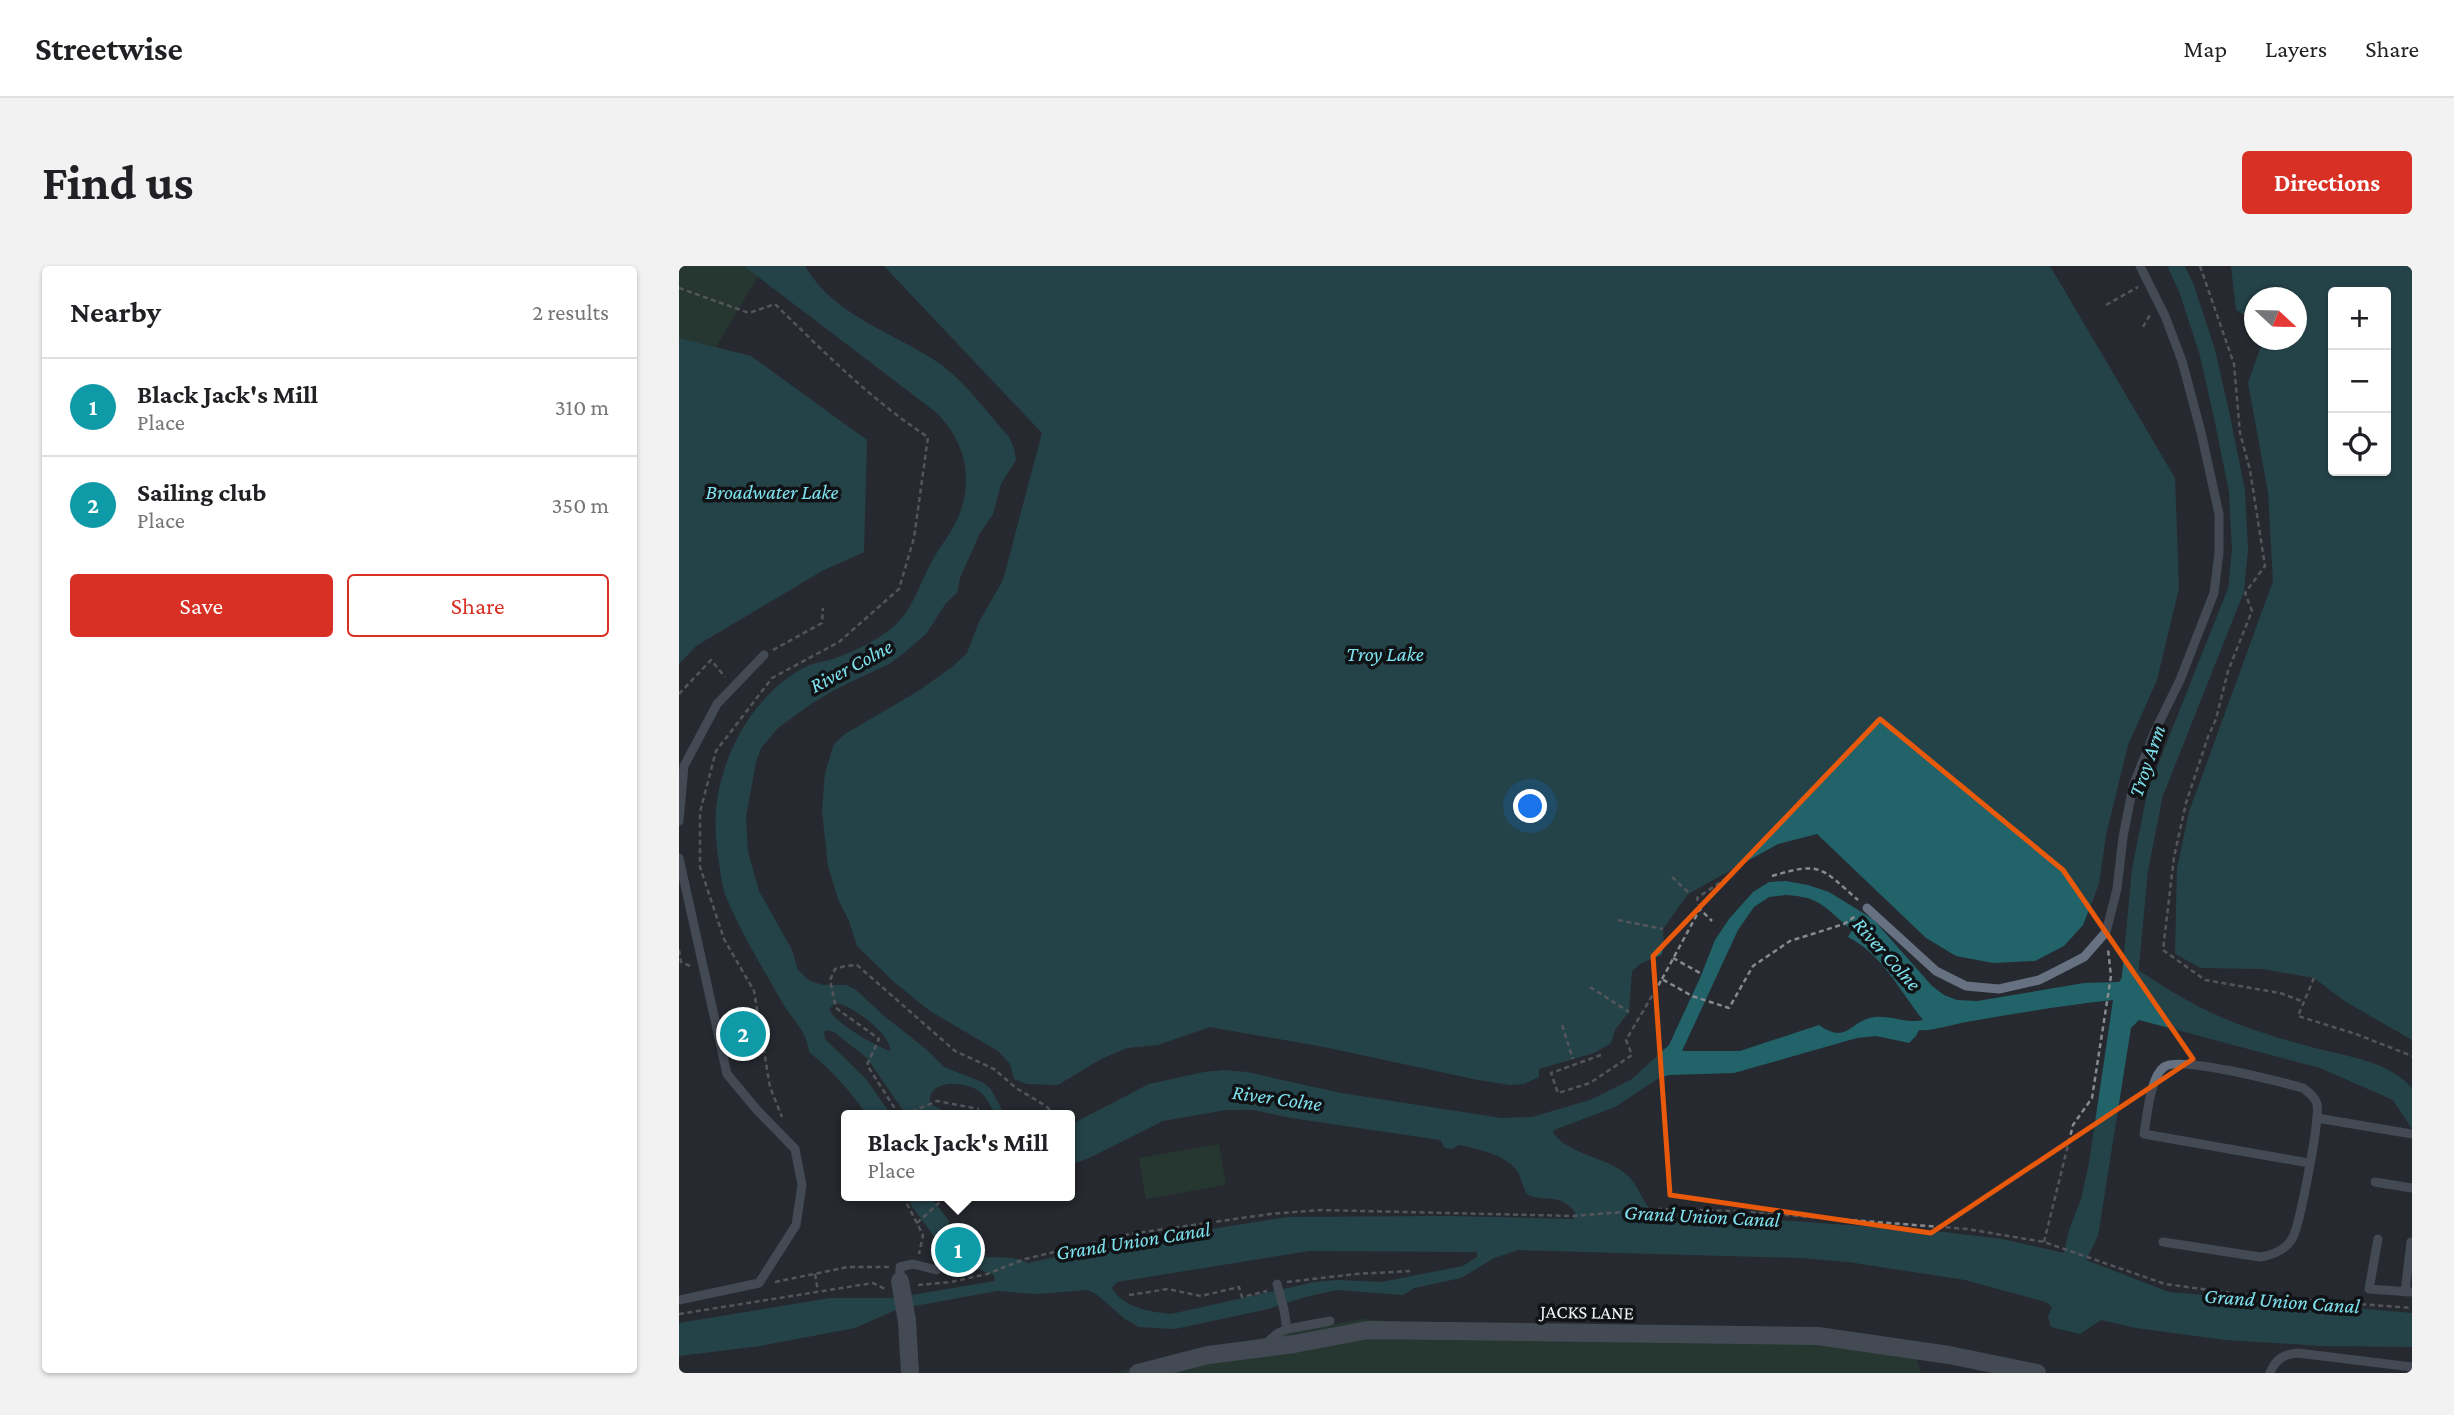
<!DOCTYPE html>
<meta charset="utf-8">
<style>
:root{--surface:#fff;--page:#f2f2f2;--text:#202124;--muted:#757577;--line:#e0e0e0;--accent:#d93025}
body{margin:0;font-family:"Crimson Pro",serif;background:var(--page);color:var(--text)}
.controls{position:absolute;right:21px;top:21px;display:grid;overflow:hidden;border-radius:7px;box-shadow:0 2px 5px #0004}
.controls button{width:63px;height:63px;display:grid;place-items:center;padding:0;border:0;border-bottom:2px solid var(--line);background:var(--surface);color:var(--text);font:35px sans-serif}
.compass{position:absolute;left:1565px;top:21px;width:63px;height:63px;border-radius:50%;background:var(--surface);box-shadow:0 2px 5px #0004;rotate:112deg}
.you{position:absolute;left:852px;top:541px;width:24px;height:24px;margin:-18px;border:5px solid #fff;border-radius:50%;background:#1a73e8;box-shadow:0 0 0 10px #1a73e833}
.badge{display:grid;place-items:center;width:46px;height:46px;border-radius:50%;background:var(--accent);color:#fff;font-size:23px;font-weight:700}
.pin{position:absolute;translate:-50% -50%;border:4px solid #fff;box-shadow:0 2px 7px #0006}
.popup{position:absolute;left:162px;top:844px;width:234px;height:91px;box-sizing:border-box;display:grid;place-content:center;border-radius:7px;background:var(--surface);filter:drop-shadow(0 2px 5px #0005);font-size:23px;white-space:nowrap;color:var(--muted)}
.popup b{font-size:26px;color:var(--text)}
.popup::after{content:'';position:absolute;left:50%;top:100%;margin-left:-14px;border:14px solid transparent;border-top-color:var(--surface)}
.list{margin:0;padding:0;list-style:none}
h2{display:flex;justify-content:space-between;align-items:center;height:91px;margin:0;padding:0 28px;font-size:30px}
h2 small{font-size:23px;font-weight:400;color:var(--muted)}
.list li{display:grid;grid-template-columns:46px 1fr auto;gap:21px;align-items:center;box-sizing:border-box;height:98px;padding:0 28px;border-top:2px solid var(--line)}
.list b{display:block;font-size:26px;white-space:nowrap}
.list p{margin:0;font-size:23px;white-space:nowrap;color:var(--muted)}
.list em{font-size:23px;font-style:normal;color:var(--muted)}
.actions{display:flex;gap:14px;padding:21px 28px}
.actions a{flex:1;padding:16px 0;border:2px solid var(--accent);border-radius:7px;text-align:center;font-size:24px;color:var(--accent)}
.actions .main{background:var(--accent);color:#fff}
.icon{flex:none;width:38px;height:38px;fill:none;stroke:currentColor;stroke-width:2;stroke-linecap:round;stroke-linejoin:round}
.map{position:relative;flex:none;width:1733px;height:1107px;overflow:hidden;border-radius:7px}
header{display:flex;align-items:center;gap:42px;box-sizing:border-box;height:98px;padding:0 35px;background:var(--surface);border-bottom:2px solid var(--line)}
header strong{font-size:33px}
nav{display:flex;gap:38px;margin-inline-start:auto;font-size:24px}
.intro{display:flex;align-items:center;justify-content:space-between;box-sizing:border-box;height:168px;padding:0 42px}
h1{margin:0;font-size:49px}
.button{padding:18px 32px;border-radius:7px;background:var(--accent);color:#fff;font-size:24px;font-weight:700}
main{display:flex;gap:42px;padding:0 42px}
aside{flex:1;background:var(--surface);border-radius:7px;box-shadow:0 2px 5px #0004}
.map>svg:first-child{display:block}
.green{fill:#254731}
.water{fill:#226269;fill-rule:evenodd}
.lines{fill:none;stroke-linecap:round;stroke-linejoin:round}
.canal{stroke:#226269;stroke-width:16}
.path{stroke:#878a8f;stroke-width:2.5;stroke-dasharray:5 3.5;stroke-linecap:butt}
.lane{stroke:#667182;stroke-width:9}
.street{stroke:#667182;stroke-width:18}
.street-bridge{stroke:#667182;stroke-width:18}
.marked{fill:none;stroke:#e8590c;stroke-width:5;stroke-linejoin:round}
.labels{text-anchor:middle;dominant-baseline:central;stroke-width:7;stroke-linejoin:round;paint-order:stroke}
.street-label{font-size:19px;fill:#f1f4f8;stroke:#101215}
.water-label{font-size:21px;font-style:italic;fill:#7ee2ee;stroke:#101215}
</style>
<header>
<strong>Streetwise</strong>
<nav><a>Map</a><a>Layers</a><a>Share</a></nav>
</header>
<div class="intro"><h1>Find us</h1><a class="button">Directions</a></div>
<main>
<aside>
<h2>Nearby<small>2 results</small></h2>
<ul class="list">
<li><span class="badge" style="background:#0f9aa8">1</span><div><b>Black Jack's Mill</b><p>Place</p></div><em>310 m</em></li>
<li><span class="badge" style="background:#0f9aa8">2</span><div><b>Sailing club</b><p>Place</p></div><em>350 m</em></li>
</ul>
<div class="actions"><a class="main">Save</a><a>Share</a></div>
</aside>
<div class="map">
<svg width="1733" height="1107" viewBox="0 0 1733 1107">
<rect width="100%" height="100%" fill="#26292f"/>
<g class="green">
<path d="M0 0H85L37 81 0 72Z"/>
<path d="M540 878 547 919 467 933 460 892Z"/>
<path d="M684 1053 813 1065 1161 1079 1237 1092 1242 1107H436L528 1082Z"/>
</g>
<g class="water">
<path d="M65 0H126C156 52 218 67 264 100 290 120 308 147 330 171L335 182 337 194 322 218 314 248 301 267 281 312 278 327 267 337 247 368 225 387 210 398 159 422 132 438 99 462 82 482 77 496 67 551 69 586 80 625 113 684 119 704 131 715 144 719H167L177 724 205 750 247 783 265 801 303 816 311 822 326 849H316C312 841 308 831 300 825 286 815 248 812 251 838L275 849H227L188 792 155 766 147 764 145 766 146 773 187 813 212 849H188C171 825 154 805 130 786 129 767 113 753 103 736 84 703 63 668 48 633 43 622 42 609 40 597 32 549 38 511 60 469 75 441 101 412 131 399 139 396 149 395 157 392 176 385 197 375 213 362 232 347 240 320 251 299 260 280 276 264 282 244 294 207 284 174 258 147ZM156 737C172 738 213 769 211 785 195 779 157 758 150 743Z"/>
<path d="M205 0H1371L1496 212 1500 322 1478 414 1449 479 1427 569 1420 618 1404 659 1385 680 1356 695 1314 697 1277 690 1247 672 1138 568 1099 578 1009 628 984 663 985 681 982 689 961 698 953 705 950 746 936 764 932 777 915 787 860 803V811L845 818 831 819 799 814 645 781 531 761 479 779 448 782 422 793 379 819 348 818 335 813 331 798 319 785 251 745 215 716 178 680 170 655 159 633 149 600 143 545 146 507 155 478 166 468 241 424 273 401 288 387 300 356 324 314 363 167Z"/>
<path d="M1552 0H1733V774L1667 736 1635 712 1584 703 1522 702 1496 688 1498 602 1510 546 1594 315 1589 226 1569 117 1584 74H1618V32H1576L1575 55 1557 44ZM1654 26H1707V205H1654Z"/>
<path d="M0 72 72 90 188 174 185 286 143 305 17 380 0 398Z"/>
<path d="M1107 615 1129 619 1150 626 1194 653 1253 720 1265 729 1278 734 1298 735 1405 717 1440 716 1452 699C1490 725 1526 747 1570 762 1592 770 1614 776 1636 782 1670 791 1709 795 1733 822V863L1714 834 1641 802 1460 754 1452 762 1419 970 1407 994 1490 1026 1733 1047V1081L1644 1080 1546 1074 1457 1062 1422 1054 1401 1068 1372 1061 1369 1051 1373 1041 1367 1036 1286 1014 1169 996 1121 992 840 984 815 992 782 1012 735 1022 724 1029 658 1024 626 1031 589 1043 496 1063 460 1061 446 1053 417 1028 409 1024 358 1028 318 1025 219 1043 176 1062 81 1080 0 1090V1057L151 1032H215L316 1015 315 1009 285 998 295 988C314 995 330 987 349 997L436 978 609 951 768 950 895 953 896 946C879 926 869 937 849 929 844 922 843 915 840 908 830 889 799 883 780 879L773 883 766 882 761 874 612 852 575 844H547L484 855 410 892 391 899V859L470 818 525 806 545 804 568 806 662 827 822 852 853 851 911 834 953 813 990 779 1021 712 1036 674 1050 653 1074 626 1090 616ZM1107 629C1144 631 1146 643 1173 664L1169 671C1204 689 1220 724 1244 754 1229 758 1212 749 1195 751 1170 755 1169 779 1140 759L1061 785H1003L1059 664 1075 641 1090 631ZM1434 734 1410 897 1402 933 1390 964 1385 987 1323 973 1265 966 973 945C962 934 959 918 947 908 926 890 892 890 874 867L875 864 936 841 980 812 990 809 1055 807 1178 772 1197 770 1230 777 1237 770 1240 764C1252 766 1278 757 1293 755 1339 747 1387 739 1434 734ZM630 985 798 986V991L784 1000 702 1016 658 1014 636 1016 492 1048C472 1046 444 1042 433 1022L438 1016Z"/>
<path d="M229 930H251L270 955 268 961 274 970 262 980 232 939Z"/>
</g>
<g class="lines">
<path class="canal" d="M1450 720 1461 604 1476 528 1557 324 1561 284 1558 225 1543 151 1528 85 1507 21 1497 0"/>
<g class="path">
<path d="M1521 0 1555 98 1561 167 1571 204 1586 300 1566 327 1573 345 1549 405 1537 453 1529 471 1507 537 1495 591 1484 684 1526 714 1601 727 1625 736"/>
<path d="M0 22 70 47 96 38C145 86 192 134 249 171L235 272 220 323 160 376 93 412 37 485 21 546V601L45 673 75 725 91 821 103 851"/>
<path d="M1427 39 1459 21"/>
<path d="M1464 61 1472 47"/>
<path d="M94 384 143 357 144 342"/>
<path d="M0 428 32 394 46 411"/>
<path d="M1093 610C1143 595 1142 602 1179 634"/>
<path d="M993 611 1010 627"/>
<path d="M1021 643 1018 632 1055 607"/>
<path d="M939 654 984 663"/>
<path d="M0 684 2 696 11 700"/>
<path d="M994 692 1021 707"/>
<path d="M1635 712 1619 750 1677 768 1733 790"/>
<path d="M983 713 1021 643 1033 655"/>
<path d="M911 721 950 746"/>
<path d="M883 759 894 793"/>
<path d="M922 789 872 807 879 827 911 817 953 789 947 774 983 713 1013 730 1050 742 1074 700 1111 675 1165 658 1178 649"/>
<path d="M220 849 188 799 200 773 157 742 151 714 156 703 166 700 178 699 276 785 315 803 337 822 367 840 376 849"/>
<path d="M225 849 258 835 300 843"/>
<path d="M391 899 393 908"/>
<path d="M224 930 244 969 240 988"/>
<path d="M238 957 263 934"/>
<path d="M1365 976 1394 859 1413 832 1432 710 1429 683"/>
<path d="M136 1008 139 1025"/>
<path d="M96 1016 169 1001H210"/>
<path d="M608 1016 677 1008 731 1005"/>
<path d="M239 1019 272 1016 308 1008 346 993 451 968 591 948 641 944 895 950 980 943 1054 945 1288 963 1365 976 1486 1018 1575 1030 1733 1042"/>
<path d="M450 1029 489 1023 522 1030 560 1021 563 1031 588 1025"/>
<path d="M0 1048 194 1017 206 1023"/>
</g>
<g class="lane">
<path d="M0 555 5 500 38 438 85 389"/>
<path d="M0 592 48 808 78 844 116 883 123 919 117 959 80 1017 0 1034"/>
<path d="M1188 642 1257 705 1287 720 1320 723 1360 714 1372 708 1405 691 1427 666 1438 623 1444 571 1454 520 1476 465 1501 414 1535 327 1540 287V248L1522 166 1503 95 1486 50 1461 0"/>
<path d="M1638 852 1733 868"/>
<path d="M1696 916 1733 922"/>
<path d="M1699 973 1690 1023 1733 1026"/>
<path d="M1484 976 1581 991C1594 989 1606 984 1613 973 1621 959 1641 854 1638 838 1636 831 1630 827 1624 822 1602 816 1499 789 1485 801 1471 811 1468 851 1465 868L1630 897"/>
<path d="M221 1015V1001L234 998 258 1004"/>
<path d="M598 1018 605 1044 608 1063"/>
<path d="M1726 1026 1732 976"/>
<path d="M592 1081 591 1074 599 1067 608 1063 651 1055"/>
<path d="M1591 1107C1596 1094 1604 1088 1619 1087L1733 1101"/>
</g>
<g class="street">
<path d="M228 1055 231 1107"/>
<path d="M459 1107 529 1089 615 1078 689 1064 1139 1070 1270 1089 1358 1107"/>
</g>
<path class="street-bridge" d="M221 1015 228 1055"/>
</g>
<path d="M0 0H1733V1107H0ZM1201 453 1384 604 1514 793 1252 967 991 929 974 690Z" fill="#26292f" fill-opacity=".55" fill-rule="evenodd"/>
<path class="marked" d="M1201 453 1384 604 1514 793 1252 967 991 929 974 690Z"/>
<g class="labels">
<g class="street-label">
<text transform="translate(908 1046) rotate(1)">JACKS LANE</text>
</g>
<g class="water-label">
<text x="93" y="226">Broadwater Lake</text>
<text x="706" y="388">Troy Lake</text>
<text transform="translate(172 400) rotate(-28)">River Colne</text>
<text transform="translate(1468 495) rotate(-71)">Troy Arm</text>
<text transform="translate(1208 688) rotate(48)">River Colne</text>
<text transform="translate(598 832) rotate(8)">River Colne</text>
<text transform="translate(1023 950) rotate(3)">Grand Union Canal</text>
<text transform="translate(454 975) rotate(-9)">Grand Union Canal</text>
<text transform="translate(1603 1035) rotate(4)">Grand Union Canal</text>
</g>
</g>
</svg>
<div class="controls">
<button>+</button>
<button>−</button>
<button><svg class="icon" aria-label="locate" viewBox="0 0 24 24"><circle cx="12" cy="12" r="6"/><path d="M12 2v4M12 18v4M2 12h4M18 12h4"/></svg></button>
</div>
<svg class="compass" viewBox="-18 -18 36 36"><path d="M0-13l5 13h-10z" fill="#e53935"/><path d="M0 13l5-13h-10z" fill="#757577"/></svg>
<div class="you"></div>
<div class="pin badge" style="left:279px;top:984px;background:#0f9aa8">1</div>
<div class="popup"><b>Black Jack's Mill</b>Place</div>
<div class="pin badge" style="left:64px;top:768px;background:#0f9aa8">2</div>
</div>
</main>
